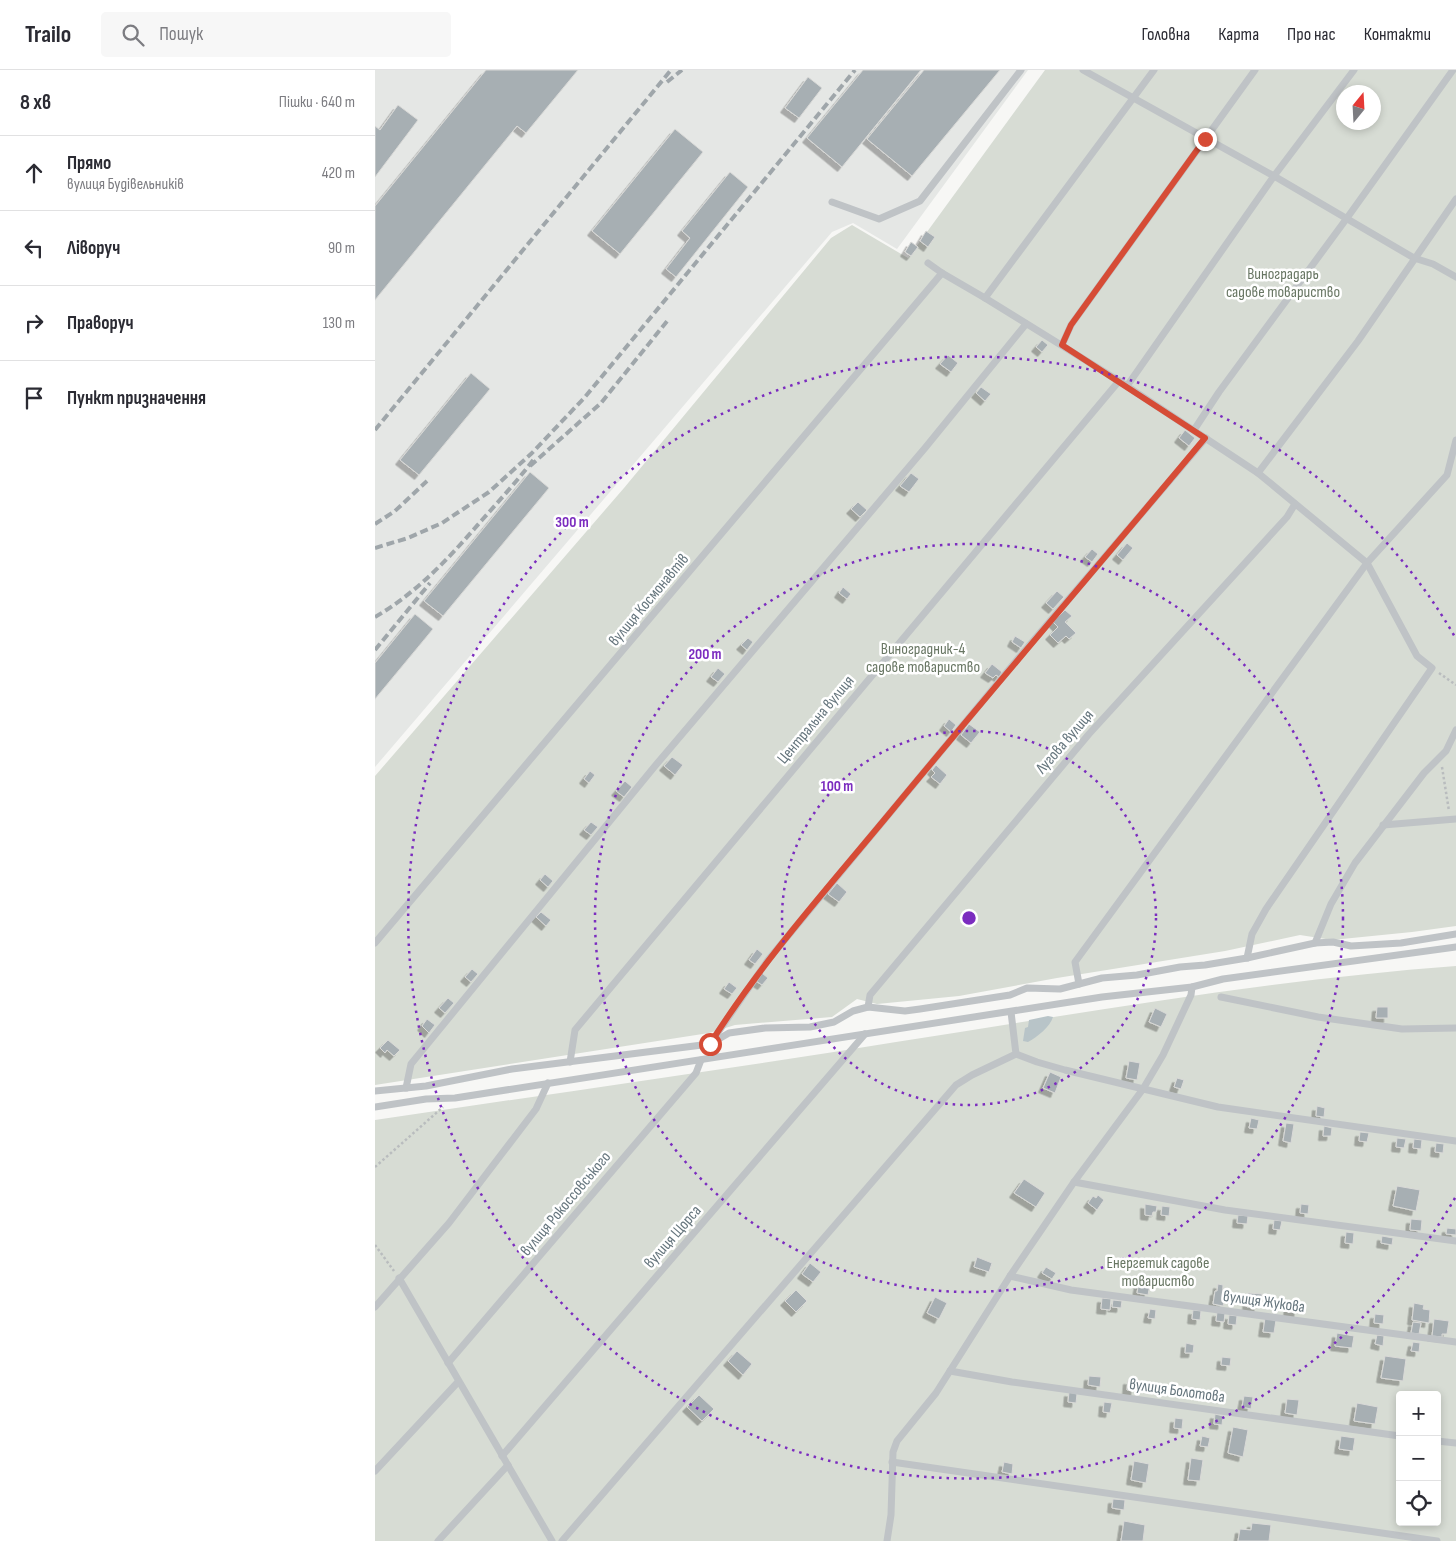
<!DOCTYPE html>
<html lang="uk">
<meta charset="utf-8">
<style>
:root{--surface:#fff;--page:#f7f7f7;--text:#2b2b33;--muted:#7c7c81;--line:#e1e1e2}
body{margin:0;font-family:"Sofia Sans Condensed",sans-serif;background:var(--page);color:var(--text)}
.controls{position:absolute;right:15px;bottom:15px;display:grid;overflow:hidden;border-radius:5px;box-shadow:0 2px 8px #0003}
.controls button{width:45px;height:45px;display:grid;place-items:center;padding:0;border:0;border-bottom:1px solid var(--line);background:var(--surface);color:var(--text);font:25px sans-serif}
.compass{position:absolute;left:961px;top:15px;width:45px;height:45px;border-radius:50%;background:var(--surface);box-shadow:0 2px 8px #0003;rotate:18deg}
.stop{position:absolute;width:15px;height:15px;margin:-11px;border:4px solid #d64c36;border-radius:50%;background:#fff}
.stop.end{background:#d64c36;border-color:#fff;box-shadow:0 1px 5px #0008}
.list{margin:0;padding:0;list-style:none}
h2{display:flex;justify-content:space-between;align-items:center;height:65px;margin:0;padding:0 20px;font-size:21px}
h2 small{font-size:16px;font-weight:400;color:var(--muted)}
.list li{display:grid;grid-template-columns:32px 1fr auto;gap:15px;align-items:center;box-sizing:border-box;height:75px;padding:0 20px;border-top:1px solid var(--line)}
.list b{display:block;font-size:19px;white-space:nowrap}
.list p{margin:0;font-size:16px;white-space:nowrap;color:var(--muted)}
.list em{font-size:16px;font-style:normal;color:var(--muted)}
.icon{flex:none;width:28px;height:28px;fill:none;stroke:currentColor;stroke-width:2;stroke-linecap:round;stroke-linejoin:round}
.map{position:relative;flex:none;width:1081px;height:1471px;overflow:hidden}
header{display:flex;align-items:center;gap:30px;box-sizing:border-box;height:70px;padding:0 25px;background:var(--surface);border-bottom:1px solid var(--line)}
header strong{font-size:24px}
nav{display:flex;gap:28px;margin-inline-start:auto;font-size:18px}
.search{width:350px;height:45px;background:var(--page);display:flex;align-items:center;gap:12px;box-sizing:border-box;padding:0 18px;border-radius:5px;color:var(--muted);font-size:19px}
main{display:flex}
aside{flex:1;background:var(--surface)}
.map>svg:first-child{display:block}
.built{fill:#e5e7e5}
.green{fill:#d7dcd4;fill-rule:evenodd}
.water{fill:#b8c4c8}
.building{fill:#a7afb3;stroke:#d9d9d7;filter:url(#shadow)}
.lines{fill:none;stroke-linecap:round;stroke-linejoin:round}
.path{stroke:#b9bcbe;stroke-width:2.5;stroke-dasharray:2.5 2.5;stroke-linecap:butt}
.lane{stroke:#bfc3c6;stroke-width:7}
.rail{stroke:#9fa6aa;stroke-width:4;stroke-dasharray:8 4;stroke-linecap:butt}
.route{stroke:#d64c36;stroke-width:6}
.ring{fill:none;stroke:#7b2cbf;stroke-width:2.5;stroke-dasharray:2.5 5}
.labels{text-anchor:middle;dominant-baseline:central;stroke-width:5;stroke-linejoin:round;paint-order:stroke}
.park-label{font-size:16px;fill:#687663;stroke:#fff}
.street-label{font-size:16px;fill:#65757d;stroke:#fff}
.centre{fill:#7b2cbf;stroke:#fff;stroke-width:2.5}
.ring-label{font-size:15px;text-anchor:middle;font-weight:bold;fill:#7b2cbf;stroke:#fff;stroke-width:5;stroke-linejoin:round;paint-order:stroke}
</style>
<header>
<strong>Trailo</strong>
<div class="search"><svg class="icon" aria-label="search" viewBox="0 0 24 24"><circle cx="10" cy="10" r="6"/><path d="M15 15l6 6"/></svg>Пошук</div>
<nav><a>Головна</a><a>Карта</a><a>Про нас</a><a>Контакти</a></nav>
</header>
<main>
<aside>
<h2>8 хв<small>Пішки · 640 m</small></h2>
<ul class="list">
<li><svg class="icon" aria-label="ahead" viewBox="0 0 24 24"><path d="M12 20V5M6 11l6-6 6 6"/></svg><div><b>Прямо</b><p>вулиця Будівельників</p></div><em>420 m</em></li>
<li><svg class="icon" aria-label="left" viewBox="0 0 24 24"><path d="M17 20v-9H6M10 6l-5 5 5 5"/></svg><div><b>Ліворуч</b></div><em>90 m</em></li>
<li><svg class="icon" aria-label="right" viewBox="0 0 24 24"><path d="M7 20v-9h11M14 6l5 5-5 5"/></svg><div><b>Праворуч</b></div><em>130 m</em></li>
<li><svg class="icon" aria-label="arrive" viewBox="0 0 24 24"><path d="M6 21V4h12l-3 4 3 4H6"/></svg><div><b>Пункт призначення</b></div></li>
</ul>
</aside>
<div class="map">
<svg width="1081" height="1471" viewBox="0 0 1081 1471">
<defs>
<filter id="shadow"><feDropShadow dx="-4.5" dy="4.5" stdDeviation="0" flood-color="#0004"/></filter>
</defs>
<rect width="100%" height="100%" fill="#f7f7f5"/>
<path class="built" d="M0 0H653L522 179 478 153 457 162 0 697Z"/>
<g class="green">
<path d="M670 0H1081V856L1037 862 957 870 925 865 850 881 682 908 584 926 502 934 482 929 457 947 360 955 334 963 0 1015V706L249 418 456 168 477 155 533 188ZM968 22H998V52H968Z"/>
<path d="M1081 896V1471H0V1050C174 1024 348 1000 521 972 707 943 893 910 1081 896ZM1025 1325H1062V1452H1025Z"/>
</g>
<path class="water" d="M673 946 678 947C675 957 662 967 653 972L648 971 650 958 653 957 654 950Z"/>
<g class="building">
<path d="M111 0H203L151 63 142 56 0 230V136Z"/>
<path d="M488 0H546L467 97 432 68Z"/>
<path d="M549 0H625L537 106 492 69Z"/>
<path d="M433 7 447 18 424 48 410 38Z"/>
<path d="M23 35 43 50 0 107V56L5 60Z"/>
<path d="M300 59 328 82 245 184 217 161Z"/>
<path d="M355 102 373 117 301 207 291 199 315 168 307 161Z"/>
<path d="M551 161 560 167 553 177 545 171Z"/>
<path d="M536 172 543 177 536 186 530 182Z"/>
<path d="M667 270 673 275 667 282 661 277Z"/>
<path d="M573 285 583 293 576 302 565 294Z"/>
<path d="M96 303 115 319 44 405 25 390Z"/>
<path d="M606 317 616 324 610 331 601 323Z"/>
<path d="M810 360 820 368 814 376 804 368Z"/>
<path d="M155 402 174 418 68 546 49 531Z"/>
<path d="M536 403 544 409 534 422 525 416Z"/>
<path d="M483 432 492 440 485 447 476 439Z"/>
<path d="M752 473 758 478 748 490 742 485Z"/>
<path d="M717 479 723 484 717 492 710 487Z"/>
<path d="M468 517 476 524 472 529 464 523Z"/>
<path d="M682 521 689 527 678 539 671 533Z"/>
<path d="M690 540 697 546 690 552 701 563 694 569 691 566 683 573 675 565 683 557 678 552Z"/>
<path d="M40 544 58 559 0 629V593Z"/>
<path d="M640 566 650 572 646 578 637 572Z"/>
<path d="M373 568 378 572 372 580 366 575Z"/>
<path d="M617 594 627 602 624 607 621 605 618 608 610 603Z"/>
<path d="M343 598 350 604 343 612 336 607Z"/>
<path d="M574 649 581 655 576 662 569 656Z"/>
<path d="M594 654 605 662 596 673 586 665Z"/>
<path d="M297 687 308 695 300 705 289 696Z"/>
<path d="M561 695 572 705 565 714 556 707 560 703 557 700Z"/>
<path d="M215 701 220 705 214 713 209 709Z"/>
<path d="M250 711 257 717 249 727 241 721Z"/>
<path d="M216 752 223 757 216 765 209 760Z"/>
<path d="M170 804 178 811 173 817 165 810Z"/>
<path d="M462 813 472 822 464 832 453 824Z"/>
<path d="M166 842 176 850 171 856 161 847Z"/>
<path d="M382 879 388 884 380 894 374 890Z"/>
<path d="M97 899 103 904 96 912 90 907Z"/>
<path d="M387 903 393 908 387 915 381 911Z"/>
<path d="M354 912 362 918 357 924 349 919Z"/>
<path d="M73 928 79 933 70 943 64 938Z"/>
<path d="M1002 937H1013V948H1001Z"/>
<path d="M780 938 792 944 786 957 774 952Z"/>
<path d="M52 949 60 955 54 963 47 956Z"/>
<path d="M13 970 25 980 19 986 12 980 10 983 5 978Z"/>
<path d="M754 991 765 993 762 1010 751 1008Z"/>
<path d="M675 1002 686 1007 680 1023 668 1018Z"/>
<path d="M802 1008 809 1010 806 1019 799 1017Z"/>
<path d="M942 1036 950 1038 949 1047 941 1046Z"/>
<path d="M876 1048 884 1050 882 1059 874 1058Z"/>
<path d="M911 1053 919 1054 916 1073 908 1071Z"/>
<path d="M949 1056 957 1058 956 1066H948Z"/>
<path d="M985 1062 994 1063 992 1072 984 1071Z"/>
<path d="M1022 1068 1031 1069 1029 1078 1021 1077Z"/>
<path d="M1039 1069 1047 1070 1046 1079 1038 1078Z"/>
<path d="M1061 1073 1069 1074 1068 1083 1060 1082Z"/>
<path d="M649 1109 670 1123 661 1137 639 1123Z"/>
<path d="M1022 1116 1045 1120 1041 1141 1018 1136Z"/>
<path d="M723 1125 729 1130 722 1140 713 1133 718 1126 721 1128Z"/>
<path d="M770 1134 782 1136 781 1142H778L777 1146 770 1145Z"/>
<path d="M926 1134 934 1135 933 1144 925 1143Z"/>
<path d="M787 1136 795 1137 794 1146 786 1145Z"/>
<path d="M863 1145 873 1146 872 1154 862 1153Z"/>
<path d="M1036 1149 1047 1150 1046 1161 1035 1160Z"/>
<path d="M899 1150 907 1151 905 1160 898 1159Z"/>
<path d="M1072 1158 1081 1159V1165L1071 1164Z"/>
<path d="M971 1162 979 1163 978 1174 970 1173Z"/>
<path d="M1007 1166 1018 1168 1017 1175 1006 1173Z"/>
<path d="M602 1187 617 1193 614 1202 599 1197Z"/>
<path d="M435 1193 446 1202 438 1212 427 1204Z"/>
<path d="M671 1197 681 1203 677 1209 667 1203Z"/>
<path d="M764 1212 775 1214 773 1225 762 1223Z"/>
<path d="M843 1214 848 1215 847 1232H849L848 1236 838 1234 840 1221H842Z"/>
<path d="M421 1220 432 1231 421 1242 410 1231Z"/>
<path d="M873 1223 887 1224 886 1232H884L883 1238 872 1237Z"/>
<path d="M560 1227 572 1233 564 1249 552 1243Z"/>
<path d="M727 1228 736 1229 735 1240 726 1239Z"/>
<path d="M738 1230 747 1231 746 1238 737 1237Z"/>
<path d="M1039 1233 1049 1235 1048 1239 1055 1240 1054 1253 1037 1250Z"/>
<path d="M914 1234 924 1236 923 1243 913 1242Z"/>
<path d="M775 1239 781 1240 780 1249 773 1248Z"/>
<path d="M818 1240 826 1241 825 1250 817 1249Z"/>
<path d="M842 1242 850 1243 849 1252 841 1251Z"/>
<path d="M1000 1244 1009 1245 1008 1254 999 1253Z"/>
<path d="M854 1245 862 1246 861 1255 853 1254Z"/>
<path d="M890 1248 901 1250 899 1263 888 1262Z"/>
<path d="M1059 1249 1074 1251 1072 1264H1067V1267L1057 1266Z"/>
<path d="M1038 1252 1046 1253 1044 1264 1036 1263Z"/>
<path d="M962 1263 979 1266 977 1278 960 1276Z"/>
<path d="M1002 1265 1009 1266 1008 1276 1000 1274Z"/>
<path d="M1038 1272 1045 1273 1044 1282 1036 1281Z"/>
<path d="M811 1273 819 1275 818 1283H810Z"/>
<path d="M362 1281 377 1294 368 1305 353 1291Z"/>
<path d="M1010 1286 1031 1289 1028 1311 1006 1308Z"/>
<path d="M847 1287 856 1288 855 1296 846 1295Z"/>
<path d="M714 1306 726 1307 725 1317 713 1315Z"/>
<path d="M753 1310 761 1311 760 1321 752 1320Z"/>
<path d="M694 1322 702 1324 701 1333 693 1332Z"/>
<path d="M324 1325 339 1339 327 1351 312 1337Z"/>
<path d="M869 1326 878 1327 876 1339 867 1337Z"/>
<path d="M912 1329 924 1330 922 1345 910 1343Z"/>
<path d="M729 1332 737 1333 735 1343 728 1342Z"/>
<path d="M982 1333 1003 1337 1000 1354 979 1351Z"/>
<path d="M840 1344 848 1346 847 1355 839 1354Z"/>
<path d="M800 1348 808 1349 807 1359 799 1358Z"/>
<path d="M858 1357 873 1360 868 1387 853 1383Z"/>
<path d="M827 1366 835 1368 833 1377 825 1376Z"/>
<path d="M966 1366 980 1368 978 1381 964 1379Z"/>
<path d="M816 1388 828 1390 825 1411 813 1410Z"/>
<path d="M759 1391 774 1394 771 1413 756 1410Z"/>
<path d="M629 1392 638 1394 637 1404 627 1402Z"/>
<path d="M738 1429 750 1430 749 1440 737 1438Z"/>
<path d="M749 1451 770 1455 768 1471H746Z"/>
<path d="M877 1453 896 1455 894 1471H863L865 1459 876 1460Z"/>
</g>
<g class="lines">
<g class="path">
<path d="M1064 603 1081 615"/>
<path d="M1067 697 1074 741"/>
<path d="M0 1097 68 1037"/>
<path d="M0 1175 19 1201"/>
</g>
<g class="lane">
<path d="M708 0 899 106 1039 188 1058 194 1081 207"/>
<path d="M457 132 504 149 545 131 646 0"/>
<path d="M553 193 567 203 610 228 744 311 883 403 992 493 1042 586 1057 598 891 839 877 864 872 888"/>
<path d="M610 228 779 0"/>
<path d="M687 275 696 255 880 0"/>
<path d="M752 316 899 106 979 0"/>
<path d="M819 360 844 322 972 148 1078 0"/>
<path d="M883 403 983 271 1081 129"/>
<path d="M1008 755 1081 749"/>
<path d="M0 873 567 203"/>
<path d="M940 873 956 834 980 793 1049 703 1071 681 1081 660"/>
<path d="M704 914 700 892 992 493 1072 405 1081 370"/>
<path d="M846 927 943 947 1027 959 1081 958"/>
<path d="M493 937 495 925 714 664 912 447 920 434"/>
<path d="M337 971 393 890 641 591 831 368"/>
<path d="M641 984 662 992 690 1000 843 1037 1081 1071"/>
<path d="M195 992 200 960 744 311"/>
<path d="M31 1018 36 994 280 696 550 378 651 254"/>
<path d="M0 1021 51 1016 137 999 335 974 354 963 390 958 435 957 459 952 478 941 493 937 530 941 545 939 635 925 652 918 685 919 727 908 762 905 805 897 830 895 872 888 940 873 958 872 976 876 1026 873 1081 864"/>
<path d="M0 1037 51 1029 80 1028 727 927 817 917 848 909 1081 877"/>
<path d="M699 1112 850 1140 1081 1171"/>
<path d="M635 1206 696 1220 1081 1272"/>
<path d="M24 1208 177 1471"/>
<path d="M0 1237 74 1153 161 1039 173 1013"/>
<path d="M73 1293 321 1003 326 990"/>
<path d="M575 1301 637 1312 1025 1366"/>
<path d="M1062 1371 1081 1373"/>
<path d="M127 1386 490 964"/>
<path d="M517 1392 1062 1471"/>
<path d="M0 1401 83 1312"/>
<path d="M63 1471 133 1395"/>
<path d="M187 1471 581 1015 597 1005 641 984 636 942"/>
<path d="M512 1471 516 1445 518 1382 522 1371 561 1323 635 1206 699 1112 768 1019 788 985 816 925 817 917"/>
</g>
<g class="rail">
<path d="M292 12 307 0"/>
<path d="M0 360 296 0"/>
<path d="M155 396 226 333 293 250"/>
<path d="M0 454 20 441 52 411"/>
<path d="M0 478 33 468 67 453 114 422 157 383 210 327 480 0"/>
<path d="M0 547C43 522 75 487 107 450 125 430 143 410 159 389"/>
<path d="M0 580 55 513"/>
</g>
</g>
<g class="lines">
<path class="route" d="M335 974C387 891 452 819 514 744 618 618 725 494 830 368L687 275 696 255 830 69"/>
</g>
<g class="ring">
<circle cx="594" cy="848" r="187"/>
<circle cx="594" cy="848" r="374"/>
<path d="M1080 1128A561 561 0 1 1 1080 567"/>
</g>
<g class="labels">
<g class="park-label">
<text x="908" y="204">Виноградарь<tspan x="908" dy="18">садове товариство</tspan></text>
<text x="548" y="579">Виноградник-4<tspan x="548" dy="18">садове товариство</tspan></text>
<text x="783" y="1193">Енергетик садове<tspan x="783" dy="18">товариство</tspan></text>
</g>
<g class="street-label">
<text transform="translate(274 530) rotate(-50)">вулиця Космонавтів</text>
<text transform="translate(441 650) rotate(-50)">Центральна вулиця</text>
<text transform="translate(690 672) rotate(-49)">Лугова вулиця</text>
<text transform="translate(191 1134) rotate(-50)">вулиця Рокоссовського</text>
<text transform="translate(298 1167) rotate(-49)">вулиця Щорса</text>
<text transform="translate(889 1232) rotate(8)">вулиця Жукова</text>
<text transform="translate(802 1321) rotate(8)">вулиця Болотова</text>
</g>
</g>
<circle cx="594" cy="848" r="8" class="centre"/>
<g class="ring-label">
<text x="197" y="457">300 m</text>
<text x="330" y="589">200 m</text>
<text x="462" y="721">100 m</text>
</g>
</svg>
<div class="controls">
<button>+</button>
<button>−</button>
<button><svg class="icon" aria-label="locate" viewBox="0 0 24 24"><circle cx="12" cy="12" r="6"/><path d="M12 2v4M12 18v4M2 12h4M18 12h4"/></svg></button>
</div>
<svg class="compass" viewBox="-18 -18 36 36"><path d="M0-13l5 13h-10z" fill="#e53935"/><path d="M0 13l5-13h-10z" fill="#7c7c81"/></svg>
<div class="stop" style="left:335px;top:974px"></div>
<div class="stop end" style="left:830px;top:69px"></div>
</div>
</main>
